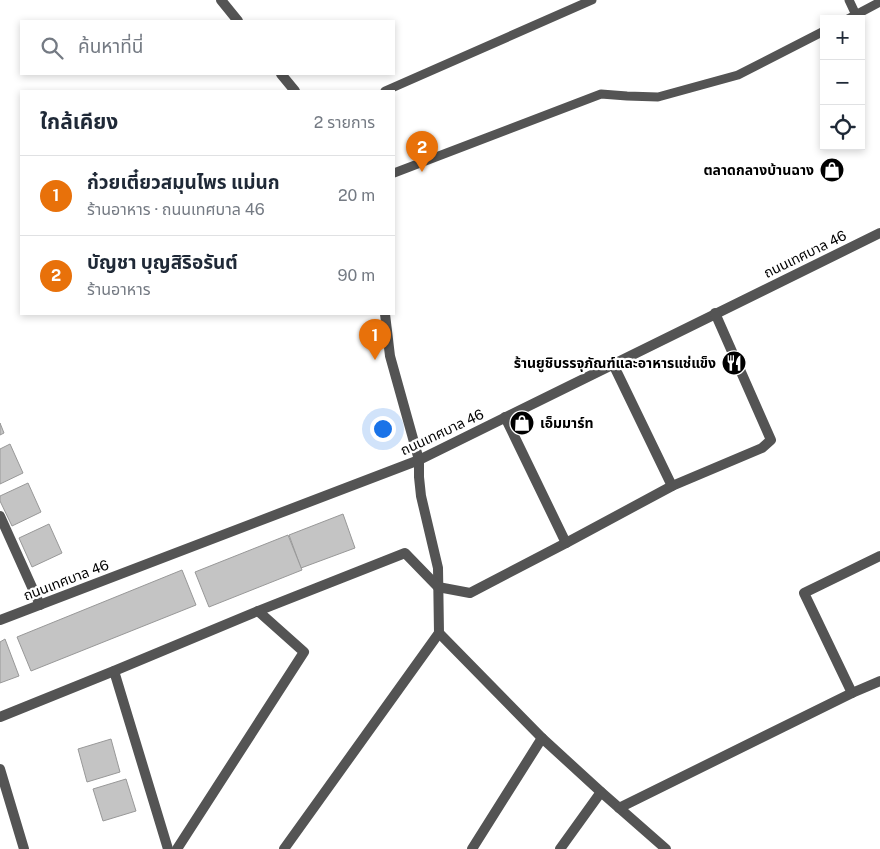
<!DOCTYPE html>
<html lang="th">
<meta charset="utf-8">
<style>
:root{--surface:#fff;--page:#f6f6f7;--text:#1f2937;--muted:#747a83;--line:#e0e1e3;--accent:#0f766e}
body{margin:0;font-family:"Public Sans","Noto Sans Thai",sans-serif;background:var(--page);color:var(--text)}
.controls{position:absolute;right:15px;top:15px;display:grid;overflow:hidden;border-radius:0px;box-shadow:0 2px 8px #0003}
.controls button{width:45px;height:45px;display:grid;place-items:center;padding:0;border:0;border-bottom:1px solid var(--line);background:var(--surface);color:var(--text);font:25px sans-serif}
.you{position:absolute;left:382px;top:428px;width:18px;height:18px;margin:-12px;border:4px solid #fff;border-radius:50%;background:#1a73e8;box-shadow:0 0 0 8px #1a73e833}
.badge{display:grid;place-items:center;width:32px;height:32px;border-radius:50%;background:var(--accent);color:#fff;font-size:16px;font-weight:700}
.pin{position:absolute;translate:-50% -41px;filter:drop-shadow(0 1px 2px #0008)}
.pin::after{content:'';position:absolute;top:26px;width:18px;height:15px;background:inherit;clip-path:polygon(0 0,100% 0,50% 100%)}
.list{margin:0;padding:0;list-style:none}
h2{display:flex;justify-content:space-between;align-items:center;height:65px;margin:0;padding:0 20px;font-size:21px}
h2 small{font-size:16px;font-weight:400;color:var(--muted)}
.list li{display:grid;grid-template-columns:32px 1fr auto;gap:15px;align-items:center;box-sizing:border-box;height:80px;padding:0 20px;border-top:1px solid var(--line)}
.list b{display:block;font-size:19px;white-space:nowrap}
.list p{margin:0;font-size:16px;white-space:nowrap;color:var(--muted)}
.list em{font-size:16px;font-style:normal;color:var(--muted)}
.icon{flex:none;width:28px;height:28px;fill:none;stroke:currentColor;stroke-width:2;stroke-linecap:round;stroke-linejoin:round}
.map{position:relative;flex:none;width:880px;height:849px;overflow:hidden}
.search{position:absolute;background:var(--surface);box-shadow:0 2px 8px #0003;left:20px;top:20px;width:375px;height:55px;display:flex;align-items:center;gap:12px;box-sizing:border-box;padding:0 18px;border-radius:0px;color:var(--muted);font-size:19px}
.panel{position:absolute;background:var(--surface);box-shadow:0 2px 8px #0003;left:20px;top:90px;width:375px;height:225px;border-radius:0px}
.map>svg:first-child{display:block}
.building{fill:#c4c4c4;stroke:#989898}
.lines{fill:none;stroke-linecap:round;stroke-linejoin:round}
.service{stroke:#545454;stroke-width:9}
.minor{stroke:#545454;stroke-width:10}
.labels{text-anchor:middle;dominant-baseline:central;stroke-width:4.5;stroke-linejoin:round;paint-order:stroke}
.poi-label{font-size:14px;font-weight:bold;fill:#000;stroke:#fff;text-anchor:end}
.street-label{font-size:14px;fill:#000;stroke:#fff}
</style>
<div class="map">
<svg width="880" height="849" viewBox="0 0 880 849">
<rect width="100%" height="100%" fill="#fff"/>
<g class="building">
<path d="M0 423 4 433 0 435Z"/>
<path d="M10 444 23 473 0 484V449Z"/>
<path d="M28 483 41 512 12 526 0 501V496Z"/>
<path d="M343 514 355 548 301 568 289 535Z"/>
<path d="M49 524 62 553 32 567 19 538Z"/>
<path d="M288 535 302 570 209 607 195 572Z"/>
<path d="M182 570 196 605 31 671 17 637Z"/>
<path d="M5 639 19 676 0 683V642Z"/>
<path d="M111 739 120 772 87 782 78 749Z"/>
<path d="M126 779 136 811 103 821 93 789Z"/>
</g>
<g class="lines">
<g class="service">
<path d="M849 0 856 15"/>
<path d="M848 19 880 2"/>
<path d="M385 91 592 0"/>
<path d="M394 173 601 94 627 96 658 97 738 75 824 31"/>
</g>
<g class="minor">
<path d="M221 0 238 21"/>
<path d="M281 74 295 91"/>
<path d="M385 314 390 356 419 460V477L421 496 438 568 439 633 542 738 601 792 666 849"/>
<path d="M613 364 672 486"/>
<path d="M505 417 566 543"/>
<path d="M0 516 40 605"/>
<path d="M0 620 419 460 880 233"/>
<path d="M114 671 168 849"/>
<path d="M852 693 804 593 880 556"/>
<path d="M0 717 114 671 258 611 405 553 438 587 470 593 566 543 672 486 762 448 771 440 715 313"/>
<path d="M0 769 24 849"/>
<path d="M619 808 852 693 880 681"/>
<path d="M177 849 304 652 258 611"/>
<path d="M284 849 439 633"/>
<path d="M472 849 542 738"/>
<path d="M560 849 601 792"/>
</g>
</g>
<defs>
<symbol id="shop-disc" viewBox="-11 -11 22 22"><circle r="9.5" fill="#000" stroke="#fff"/><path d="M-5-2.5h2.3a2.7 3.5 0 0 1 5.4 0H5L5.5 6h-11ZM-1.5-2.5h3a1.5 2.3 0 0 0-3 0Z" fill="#fff"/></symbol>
<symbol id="restaurant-disc" viewBox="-11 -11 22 22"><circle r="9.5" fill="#000" stroke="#fff"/><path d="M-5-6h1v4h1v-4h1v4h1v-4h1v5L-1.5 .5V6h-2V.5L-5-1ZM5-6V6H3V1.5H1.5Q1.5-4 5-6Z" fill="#fff"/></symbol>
</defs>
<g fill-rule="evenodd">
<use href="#shop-disc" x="818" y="156" width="28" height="28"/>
<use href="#restaurant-disc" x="720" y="349" width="28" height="28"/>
<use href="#shop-disc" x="508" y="409" width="28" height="28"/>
</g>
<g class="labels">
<g class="poi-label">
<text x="814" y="170">ตลาดกลางบ้านฉาง</text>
<text x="716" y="363">ร้านยูชิบรรจุภัณฑ์และอาหารแช่แข็ง</text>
<text x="540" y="423" text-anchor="start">เอ็มมาร์ท</text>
</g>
<g class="street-label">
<text transform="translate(805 254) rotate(-26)">ถนนเทศบาล 46</text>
<text transform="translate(442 432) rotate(-25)">ถนนเทศบาล 46</text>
<text transform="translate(66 580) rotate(-21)">ถนนเทศบาล 46</text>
</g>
</g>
</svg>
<div class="controls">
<button>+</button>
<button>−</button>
<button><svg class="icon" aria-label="locate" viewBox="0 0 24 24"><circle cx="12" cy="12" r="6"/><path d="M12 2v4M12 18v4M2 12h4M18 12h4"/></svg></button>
</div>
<div class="you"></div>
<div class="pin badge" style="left:375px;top:360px;background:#e8710a">1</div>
<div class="pin badge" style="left:422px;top:172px;background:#e8710a">2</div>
<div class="search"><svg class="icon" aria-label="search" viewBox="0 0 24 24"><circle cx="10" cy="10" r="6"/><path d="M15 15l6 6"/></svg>ค้นหาที่นี่</div>
<section class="panel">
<h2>ใกล้เคียง<small>2 รายการ</small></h2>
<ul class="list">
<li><span class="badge" style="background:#e8710a">1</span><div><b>ก๋วยเตี๋ยวสมุนไพร แม่นก</b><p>ร้านอาหาร · ถนนเทศบาล 46</p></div><em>20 m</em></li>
<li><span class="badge" style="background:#e8710a">2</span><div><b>บัญชา บุญสิริอรันต์</b><p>ร้านอาหาร</p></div><em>90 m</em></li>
</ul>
</section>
</div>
